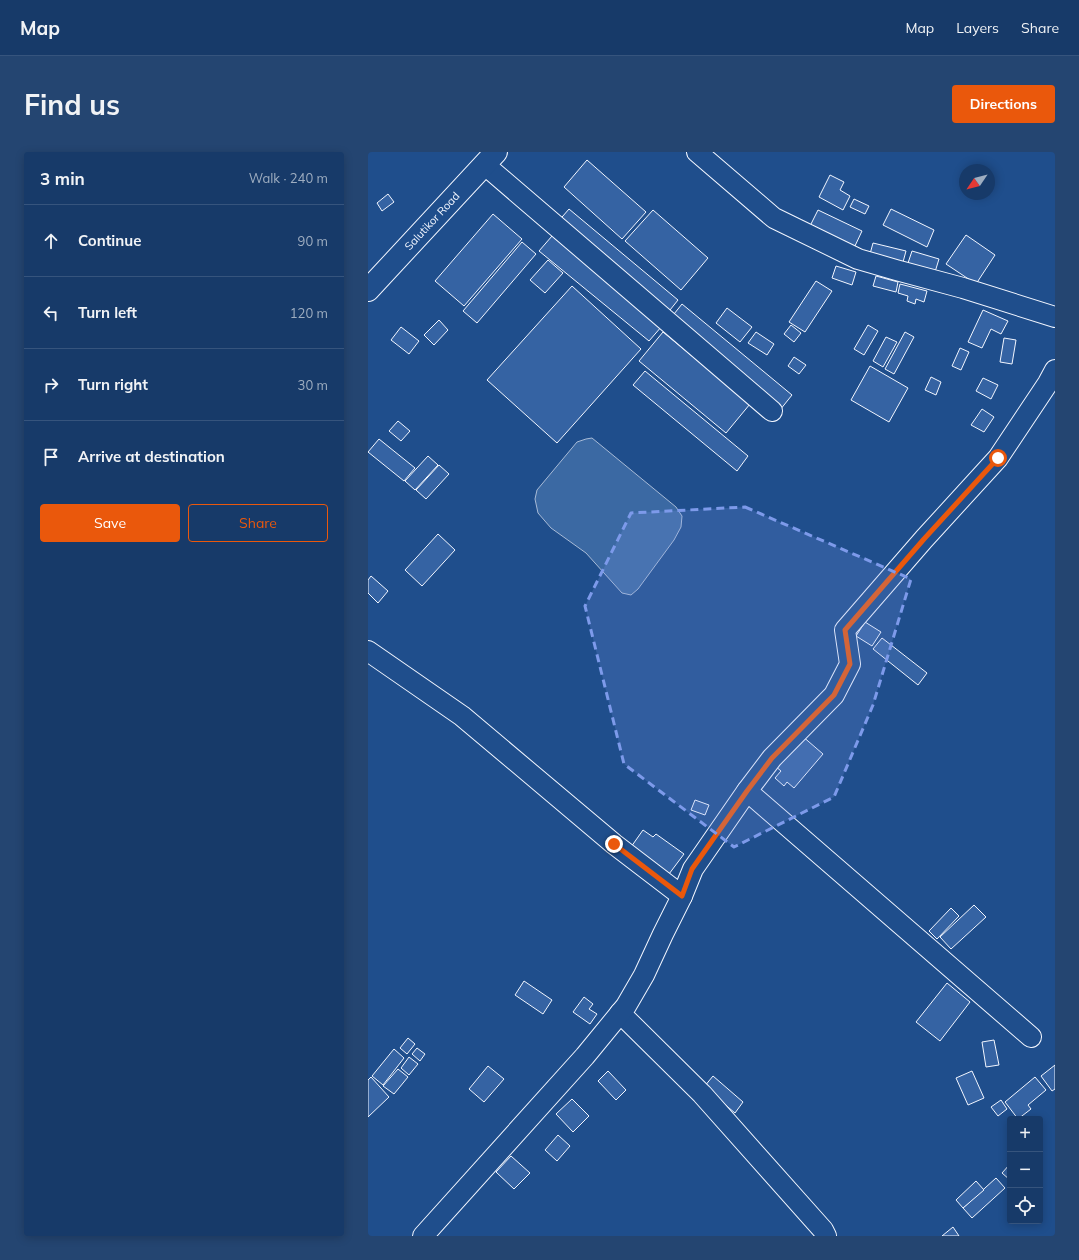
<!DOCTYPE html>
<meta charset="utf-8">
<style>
:root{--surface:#173a69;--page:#244571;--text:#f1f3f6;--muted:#9eadc0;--line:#36547d;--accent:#ea580c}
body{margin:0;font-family:Mulish,sans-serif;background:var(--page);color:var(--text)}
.controls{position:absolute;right:12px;bottom:12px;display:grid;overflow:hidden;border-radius:4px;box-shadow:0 2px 10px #0003}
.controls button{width:36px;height:36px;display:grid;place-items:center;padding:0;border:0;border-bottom:1px solid var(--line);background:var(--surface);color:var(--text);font:20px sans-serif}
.compass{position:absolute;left:591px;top:12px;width:36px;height:36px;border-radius:50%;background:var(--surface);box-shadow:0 2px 10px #0003;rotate:235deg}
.stop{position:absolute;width:12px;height:12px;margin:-9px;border:3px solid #ea580c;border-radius:50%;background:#fff}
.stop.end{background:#ea580c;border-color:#fff;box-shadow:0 1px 4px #0008}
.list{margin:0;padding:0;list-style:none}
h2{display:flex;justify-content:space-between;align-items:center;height:52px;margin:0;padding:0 16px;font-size:17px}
h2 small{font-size:13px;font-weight:400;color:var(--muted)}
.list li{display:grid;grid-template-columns:26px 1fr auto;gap:12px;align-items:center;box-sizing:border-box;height:72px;padding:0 16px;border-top:1px solid var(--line)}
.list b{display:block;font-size:15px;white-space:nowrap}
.list em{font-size:13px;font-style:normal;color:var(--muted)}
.actions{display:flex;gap:8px;padding:12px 16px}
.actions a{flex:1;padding:9px 0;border:1px solid var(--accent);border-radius:4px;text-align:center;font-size:14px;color:var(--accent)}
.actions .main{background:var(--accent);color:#fff}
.icon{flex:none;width:22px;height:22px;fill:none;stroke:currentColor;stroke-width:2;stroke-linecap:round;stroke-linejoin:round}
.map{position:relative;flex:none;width:687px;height:1084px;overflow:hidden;border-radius:4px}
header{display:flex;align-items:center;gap:24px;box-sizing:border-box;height:56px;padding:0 20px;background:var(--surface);border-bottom:1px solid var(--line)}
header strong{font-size:19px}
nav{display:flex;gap:22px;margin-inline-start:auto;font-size:14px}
.intro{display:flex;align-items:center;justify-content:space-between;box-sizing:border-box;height:96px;padding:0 24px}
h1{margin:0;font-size:28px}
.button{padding:10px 18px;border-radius:4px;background:var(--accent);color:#fff;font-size:14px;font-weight:700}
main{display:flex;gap:24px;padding:0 24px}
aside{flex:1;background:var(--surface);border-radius:4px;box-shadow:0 2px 10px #0003}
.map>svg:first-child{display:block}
.water{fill:#3b69a3;stroke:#a8bbd7}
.building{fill:#3563a3;stroke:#f2f6ff}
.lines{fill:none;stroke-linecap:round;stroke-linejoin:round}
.minor-casing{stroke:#f2f6ff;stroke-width:22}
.major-casing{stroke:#f2f6ff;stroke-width:24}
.minor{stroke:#1f4e8c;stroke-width:20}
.major{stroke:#1f4e8c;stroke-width:22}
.route{stroke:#ea580c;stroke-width:5}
.marked{fill:#7d9aea;fill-opacity:0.2;stroke:#7d9aea;stroke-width:3;stroke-dasharray:8 5;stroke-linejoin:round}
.labels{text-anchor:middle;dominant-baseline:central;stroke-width:3;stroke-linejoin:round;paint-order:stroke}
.street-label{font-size:11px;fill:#f2f6ff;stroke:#1f4e8c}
</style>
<header>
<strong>Map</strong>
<nav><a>Map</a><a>Layers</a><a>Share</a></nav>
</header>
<div class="intro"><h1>Find us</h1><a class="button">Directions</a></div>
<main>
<aside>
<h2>3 min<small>Walk · 240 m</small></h2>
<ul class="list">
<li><svg class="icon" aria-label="ahead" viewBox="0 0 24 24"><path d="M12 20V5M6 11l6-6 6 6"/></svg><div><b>Continue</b></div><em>90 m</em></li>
<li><svg class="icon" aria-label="left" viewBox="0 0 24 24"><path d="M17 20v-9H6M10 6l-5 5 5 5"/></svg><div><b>Turn left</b></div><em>120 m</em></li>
<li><svg class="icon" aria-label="right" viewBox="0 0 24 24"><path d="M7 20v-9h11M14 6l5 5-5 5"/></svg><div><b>Turn right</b></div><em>30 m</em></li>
<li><svg class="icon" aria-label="arrive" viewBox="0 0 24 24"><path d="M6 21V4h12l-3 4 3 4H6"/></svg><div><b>Arrive at destination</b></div></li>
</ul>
<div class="actions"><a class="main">Save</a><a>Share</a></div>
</aside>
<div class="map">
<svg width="687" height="1084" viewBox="0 0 687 1084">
<rect width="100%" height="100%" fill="#1f4e8c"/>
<path class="water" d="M224 286 308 355 314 364 313 375 306 388 270 437 263 443 254 441 218 401 183 376 170 361 167 347 169 338 209 290 218 287Z"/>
<g class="building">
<path d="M219 8 278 60 254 87 196 35Z"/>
<path d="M462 23 476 30 472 38 482 44 475 58 451 45Z"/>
<path d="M20 42 26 50 14 59 9 51Z"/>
<path d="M486 47 501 54 497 62 482 55Z"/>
<path d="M201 57 310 148 298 163 188 72Z"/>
<path d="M523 57 566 78 559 95 515 73Z"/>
<path d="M285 58 340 106 313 138 257 89Z"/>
<path d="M450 58 494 79 486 96 442 74Z"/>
<path d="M125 62 154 87 96 154 67 129Z"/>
<path d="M598 83 627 103 608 132 578 112Z"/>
<path d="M184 84 294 174 281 189 171 99Z"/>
<path d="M154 90 168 102 109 171 95 159Z"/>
<path d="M505 91 538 99 535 110 502 102Z"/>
<path d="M544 99 571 107 567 120 540 111Z"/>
<path d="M180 108 195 121 177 141 162 128Z"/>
<path d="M468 114 488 120 484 133 464 126Z"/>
<path d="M508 124 530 130 528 140 505 134Z"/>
<path d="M448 129 464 139 437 180 421 170Z"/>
<path d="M532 132 559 139 556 150 548 147 547 152 539 149 540 144 530 141Z"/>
<path d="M204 134 273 197 189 291 119 228Z"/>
<path d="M314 152 424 243 412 258 302 167Z"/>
<path d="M359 156 384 175 372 190 348 171Z"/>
<path d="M615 158 640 169 633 182 623 177 614 196 600 190Z"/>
<path d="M71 168 80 178 66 193 56 183Z"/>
<path d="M423 173 433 181 426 190 416 182Z"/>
<path d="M500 173 510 179 496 203 486 197Z"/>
<path d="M33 175 51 189 41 202 23 188Z"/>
<path d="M295 180 382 252 358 281 271 209Z"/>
<path d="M388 180 406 192 399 203 380 191Z"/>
<path d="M537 180 546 185 526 222 517 217Z"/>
<path d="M518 185 529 190 515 215 505 209Z"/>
<path d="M636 186 648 188 644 212 632 210Z"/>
<path d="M592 196 601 200 593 218 584 214Z"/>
<path d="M426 205 438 213 431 222 420 214Z"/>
<path d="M502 214 540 236 521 270 483 248Z"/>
<path d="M277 219 380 304 369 319 265 233Z"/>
<path d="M563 225 573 230 568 243 557 238Z"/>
<path d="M615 226 630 233 623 247 608 239Z"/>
<path d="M614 257 626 265 616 280 603 273Z"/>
<path d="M30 269 42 279 33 289 21 279Z"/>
<path d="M11 287 47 316 36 329 0 300Z"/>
<path d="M60 304 70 313 47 338 37 329Z"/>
<path d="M71 313 81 322 58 347 48 338Z"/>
<path d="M70 382 87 398 54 434 37 418Z"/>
<path d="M3 424 20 439 10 451 0 441V428Z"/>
<path d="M497 470 513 480 504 494 488 484Z"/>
<path d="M514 486 559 521 550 533 505 497Z"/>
<path d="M433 583 455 602 426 636 419 630 416 634 407 626 413 619 407 614Z"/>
<path d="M327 648 341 653 337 663 323 658Z"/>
<path d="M275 678 285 685 288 682 316 702 301 722 263 695Z"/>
<path d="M606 753 618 765 583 797 572 785Z"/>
<path d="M583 756 591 764 569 787 561 779Z"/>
<path d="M156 829 184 848 175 862 147 843Z"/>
<path d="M579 831 602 850 572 889 548 870Z"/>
<path d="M216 845 225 852 221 857 229 862 222 872 205 860Z"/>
<path d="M40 886 47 892 39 902 32 896Z"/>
<path d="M626 888 631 913 618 915 614 890Z"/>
<path d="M49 896 57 902 52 909 44 902Z"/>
<path d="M26 897 36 906 15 933 4 924Z"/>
<path d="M41 905 50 912 41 923 33 916Z"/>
<path d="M687 913V937L684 939 673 924Z"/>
<path d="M120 914 136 927 116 950 101 937Z"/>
<path d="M30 917 40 925 26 942 15 934Z"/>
<path d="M240 919 258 938 248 948 230 929Z"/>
<path d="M604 919 616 946 600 953 588 926Z"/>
<path d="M345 924 375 950 367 961 336 935Z"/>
<path d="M3 925 21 945 0 965V928Z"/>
<path d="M667 925 678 938 660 953 663 957 650 967 637 950Z"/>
<path d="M204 947 221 964 205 980 188 962Z"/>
<path d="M633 948 639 957 630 964 623 955Z"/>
<path d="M190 983 202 994 189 1009 177 998Z"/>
<path d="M143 1004 162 1021 146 1037 128 1020Z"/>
<path d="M642 1012V1028L634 1021Z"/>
<path d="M628 1026 637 1036 604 1066 595 1056Z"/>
<path d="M608 1029 616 1038 595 1056 588 1048Z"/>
<path d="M585 1075 591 1084H574Z"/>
</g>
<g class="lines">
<defs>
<g id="minor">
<path d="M329 0 406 66 490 107 528 118 595 136 687 165"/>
<path d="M117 13 404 259"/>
<path d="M0 499 94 564 246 692 314 744 325 717 379 639 404 606 466 543 482 512 477 478 556 387 630 306 680 231 687 218"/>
<path d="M379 639 663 885"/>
<path d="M252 861 334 942 455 1078 458 1084"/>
<path d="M55 1084 217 904 258 854 276 823 295 782 314 744"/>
</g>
<path id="major" d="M0 138 128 0"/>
</defs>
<use href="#minor" class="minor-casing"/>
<use href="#major" class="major-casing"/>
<use href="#minor" class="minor"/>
<use href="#major" class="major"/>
</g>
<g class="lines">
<path class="route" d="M246 692 314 744 324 717 379 639 404 606 466 543 482 512 477 478 556 387 630 306"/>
</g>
<path class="marked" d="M377 355 543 427 505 553 466 645 366 695 256 612 217 454 263 361Z"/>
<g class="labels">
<g class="street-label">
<text transform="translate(64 69) rotate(-47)">Salutikor Road</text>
</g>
</g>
</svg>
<div class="controls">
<button>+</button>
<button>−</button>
<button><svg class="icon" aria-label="locate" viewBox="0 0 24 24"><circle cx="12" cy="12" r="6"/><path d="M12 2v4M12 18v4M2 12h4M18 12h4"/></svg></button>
</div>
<svg class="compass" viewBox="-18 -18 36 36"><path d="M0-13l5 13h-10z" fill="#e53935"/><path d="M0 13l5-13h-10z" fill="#9eadc0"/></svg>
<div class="stop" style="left:630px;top:306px"></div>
<div class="stop end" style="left:246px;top:692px"></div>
</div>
</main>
